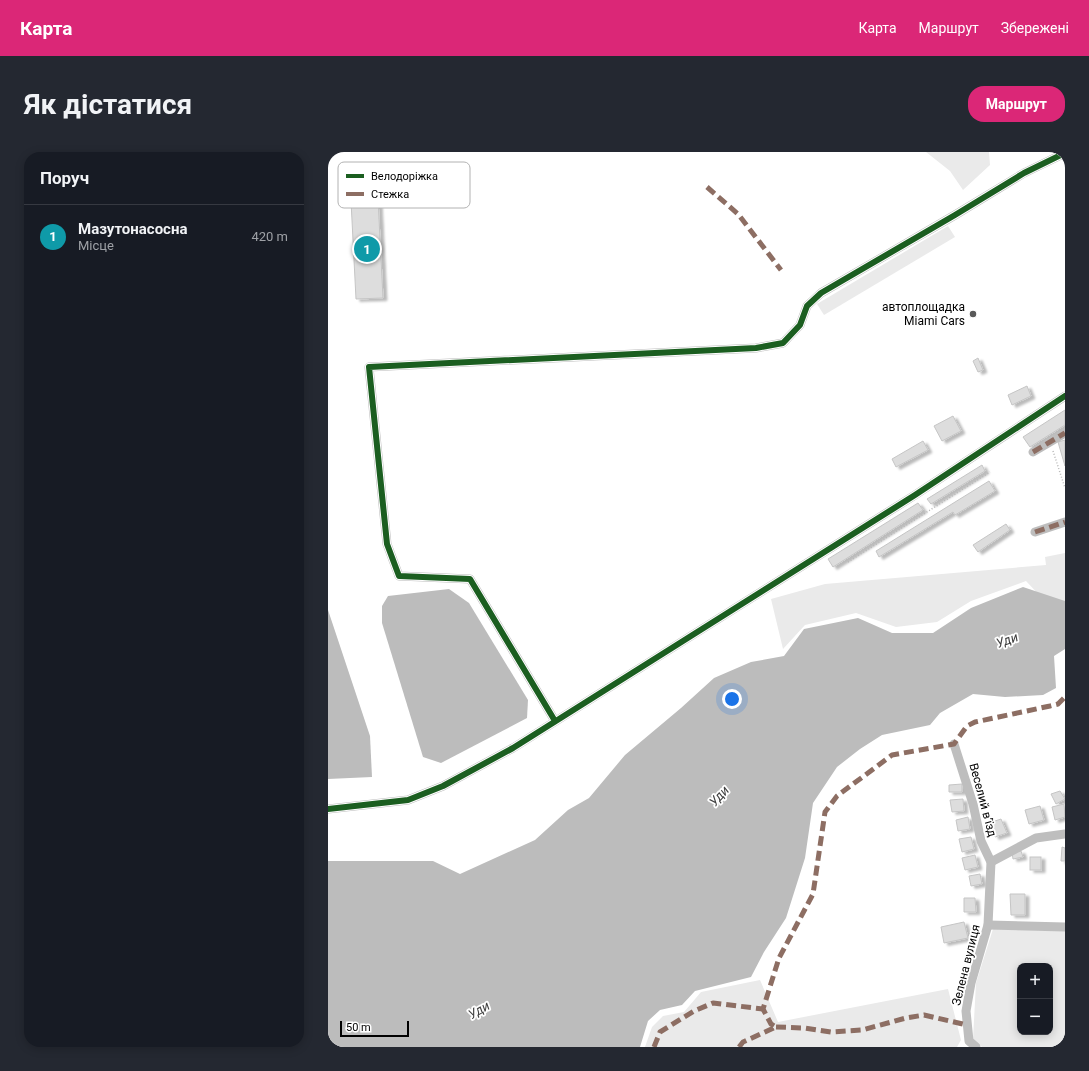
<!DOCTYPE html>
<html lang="uk">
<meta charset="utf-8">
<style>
:root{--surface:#171b24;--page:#242831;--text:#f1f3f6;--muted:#9ea1a6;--line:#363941;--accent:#db2777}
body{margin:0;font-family:Roboto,sans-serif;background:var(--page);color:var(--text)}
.controls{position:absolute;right:12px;bottom:12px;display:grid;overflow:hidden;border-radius:8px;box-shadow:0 2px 10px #0003}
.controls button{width:36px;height:36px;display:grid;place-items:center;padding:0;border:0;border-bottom:1px solid var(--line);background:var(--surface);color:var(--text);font:20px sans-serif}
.scale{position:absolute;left:12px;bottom:10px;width:69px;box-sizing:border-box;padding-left:4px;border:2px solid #000;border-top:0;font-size:11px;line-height:14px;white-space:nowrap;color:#000;-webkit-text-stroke:3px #fff;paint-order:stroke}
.you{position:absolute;left:404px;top:547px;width:14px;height:14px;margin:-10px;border:3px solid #fff;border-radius:50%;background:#1a73e8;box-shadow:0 0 0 6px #1a73e833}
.badge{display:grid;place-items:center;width:26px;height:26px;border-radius:50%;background:var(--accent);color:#fff;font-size:13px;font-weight:700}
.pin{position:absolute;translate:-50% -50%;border:2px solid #fff;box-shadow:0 1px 4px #0006}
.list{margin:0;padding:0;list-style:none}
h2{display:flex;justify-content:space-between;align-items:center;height:52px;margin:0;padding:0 16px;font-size:17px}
h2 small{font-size:13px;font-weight:400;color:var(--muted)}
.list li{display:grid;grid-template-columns:26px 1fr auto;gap:12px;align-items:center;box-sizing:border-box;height:64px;padding:0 16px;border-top:1px solid var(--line)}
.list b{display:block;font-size:15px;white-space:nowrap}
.list p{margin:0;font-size:13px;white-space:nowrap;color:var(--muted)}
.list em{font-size:13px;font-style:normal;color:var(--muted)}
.map{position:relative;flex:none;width:737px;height:895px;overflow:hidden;border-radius:16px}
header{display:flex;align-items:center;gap:24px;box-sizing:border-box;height:56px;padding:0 20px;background:var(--accent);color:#fff}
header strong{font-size:19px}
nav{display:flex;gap:22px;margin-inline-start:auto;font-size:14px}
.intro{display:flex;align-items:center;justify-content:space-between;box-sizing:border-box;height:96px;padding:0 24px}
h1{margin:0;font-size:28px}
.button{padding:10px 18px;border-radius:16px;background:var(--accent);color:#fff;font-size:14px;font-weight:700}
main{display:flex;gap:24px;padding:0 24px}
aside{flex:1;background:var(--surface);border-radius:16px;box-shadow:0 2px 10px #0003}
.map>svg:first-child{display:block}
.green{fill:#eaeaea;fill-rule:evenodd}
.water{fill:#bcbcbc}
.building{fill:#ddd;stroke:#c5c5c5;filter:url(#shadow)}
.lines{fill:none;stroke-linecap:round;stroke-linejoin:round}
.path{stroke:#b8b8b8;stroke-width:1.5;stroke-dasharray:1 2;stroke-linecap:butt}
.street{stroke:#bebebe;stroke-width:9}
.quiet{stroke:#8d6e63;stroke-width:5;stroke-dasharray:10 5;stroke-linecap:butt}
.cycleway-casing{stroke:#fff;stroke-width:8}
.cycleway{stroke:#1b5e20;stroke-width:6}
.poi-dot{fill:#595959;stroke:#fff;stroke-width:1.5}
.labels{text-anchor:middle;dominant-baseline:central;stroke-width:3.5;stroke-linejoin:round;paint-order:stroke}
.poi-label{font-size:12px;fill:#000;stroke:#fff;text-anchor:end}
.street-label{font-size:12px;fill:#000;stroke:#fff}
.water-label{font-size:13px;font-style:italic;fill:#414141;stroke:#fff}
.key{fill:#fff;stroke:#b2b2b2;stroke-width:1}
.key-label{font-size:11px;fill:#000}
</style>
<header>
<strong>Карта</strong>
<nav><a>Карта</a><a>Маршрут</a><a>Збережені</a></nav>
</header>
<div class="intro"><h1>Як дістатися</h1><a class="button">Маршрут</a></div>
<main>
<aside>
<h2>Поруч<small></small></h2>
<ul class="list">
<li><span class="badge" style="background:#0f9aa8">1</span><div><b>Мазутонасосна</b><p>Місце</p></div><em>420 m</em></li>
</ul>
</aside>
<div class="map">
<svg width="737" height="895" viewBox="0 0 737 895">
<defs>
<filter id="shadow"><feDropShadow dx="4" dy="2.5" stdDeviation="1" flood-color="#0004"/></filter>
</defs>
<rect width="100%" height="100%" fill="#fff"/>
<g class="green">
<path d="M598 0H661L662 13 635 38 622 19Z"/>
<path d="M620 74 627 85 496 163 489 152Z"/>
<path d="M737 401V459L728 461 698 429 643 449 609 470 568 475 528 461 477 473 455 497 443 447 497 432 718 413 717 405Z"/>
<path d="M665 777 737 779V895H654L645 887 648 831ZM692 814H722V880H692Z"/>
<path d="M432 828 450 870 620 837 633 888 629 895H317L324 875 335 864 356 860 373 840Z"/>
</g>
<g class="water">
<path d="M695 435 737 449V497L726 504 728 536 715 543 677 545 645 542 612 561 602 573 554 583 532 597 509 615 485 651 477 706 458 766 436 800 423 825 367 839 354 853 332 858 320 869 312 895H0V709H105L132 722 207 688 240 658 261 646 297 603 353 556 386 526 423 510 456 504 476 477 530 466 564 481H605L643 456Z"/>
<path d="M121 437 141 451 200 548 199 566 113 611 95 605 54 471V454L60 444Z"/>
<path d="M0 458 42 584 44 625 0 627Z"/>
</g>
<g class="building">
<path d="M50 47 55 146 28 147 23 49Z"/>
<path d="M650 206 655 218 650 220 645 209Z"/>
<path d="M699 234 703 244 684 253 680 243Z"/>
<path d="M737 258V273L702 295 695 285Z"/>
<path d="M625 264 633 279 614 289 606 274Z"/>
<path d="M737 288V314L730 290Z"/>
<path d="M595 289 600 298 568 315 564 307Z"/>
<path d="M654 313 657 319 603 352 599 347Z"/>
<path d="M661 329 667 339 627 363 625 360 551 405 548 399Z"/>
<path d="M590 351 595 358 505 415 500 407Z"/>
<path d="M678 372 682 378 650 400 645 393Z"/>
<path d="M634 632V640H621V633Z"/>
<path d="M732 639 737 647 728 652 723 642Z"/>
<path d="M635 647 636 659 624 660 622 648Z"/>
<path d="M736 652 737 665 727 668 724 655Z"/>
<path d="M712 654 716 668 701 672 697 658Z"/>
<path d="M640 665 642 677 630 679 628 668Z"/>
<path d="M673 667 679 681 667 685 661 671Z"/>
<path d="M643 685 646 697 634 700 631 687Z"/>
<path d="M734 695 737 696V709H733Z"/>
<path d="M693 699 695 705 685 707 684 701Z"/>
<path d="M647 703 650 715 637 718 634 706Z"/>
<rect x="702" y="705" width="11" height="13"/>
<path d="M652 722 654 732 643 734 641 724Z"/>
<path d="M682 742H697V763H683Z"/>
<path d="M636 746H647L648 760H636Z"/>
<path d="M636 770 640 786 616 791 613 775Z"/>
</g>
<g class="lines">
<g class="path">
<path d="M725 299 737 336"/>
<path d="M520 410 662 320"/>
</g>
<g class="street">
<path d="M705 300 737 281"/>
<path d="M707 380 737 370"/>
<path d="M227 569 142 427 71 424 59 392 41 215 428 196 455 191 472 173 479 154 493 141 627 63 696 21 737 1"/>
<path d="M626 592 645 652 653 689 663 710 660 773 643 831 638 859 641 889 648 895"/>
<path d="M0 657 80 648 115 634 185 596 587 343 737 244"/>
<path d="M663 710 708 686 737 682"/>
<path d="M660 773 737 775"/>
</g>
<g class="quiet">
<path d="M379 35 410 62 453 118"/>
<path d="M705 300 737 281"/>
<path d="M707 380 737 370"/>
<path d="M448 875 476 876 503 880 534 878 578 866 596 863 639 873"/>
<path d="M326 895 332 880 366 859 385 851 435 857"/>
<path d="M411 895 415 890 448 875 443 872 435 857 451 806 485 742 497 660 509 644 564 603 626 592 639 574 647 570 722 554 730 552 737 545"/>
</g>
<defs>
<g id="cycleway">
<path d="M227 569 142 427 71 424 59 392 41 215 428 196 455 191 472 173 479 154 493 141 627 63 696 21 737 1"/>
<path d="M0 657 80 648 115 634 185 596 587 343 737 244"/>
</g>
</defs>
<use href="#cycleway" class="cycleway-casing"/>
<use href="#cycleway" class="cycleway"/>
</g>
<circle class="poi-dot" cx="645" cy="162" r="4"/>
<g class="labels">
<g class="poi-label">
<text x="637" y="155">автоплощадка<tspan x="637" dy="14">Miami Cars</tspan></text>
</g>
<g class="street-label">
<text transform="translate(655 648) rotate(75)">Веселий в’їзд</text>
<text transform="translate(638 813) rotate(-76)">Зелена вулиця</text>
</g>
<g class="water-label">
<text transform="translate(679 488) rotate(-20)">Уди</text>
<text transform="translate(391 644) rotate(-48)">Уди</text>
<text transform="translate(151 858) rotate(-30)">Уди</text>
</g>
</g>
<rect x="10" y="10" width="132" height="46" rx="6" class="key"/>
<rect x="18" y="22" width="18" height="4" fill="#1b5e20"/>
<rect x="18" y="40" width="18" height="4" fill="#8d6e63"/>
<g class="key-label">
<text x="43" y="28">Велодоріжка</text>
<text x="43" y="46">Стежка</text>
</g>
</svg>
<div class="controls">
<button>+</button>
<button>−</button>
</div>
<div class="scale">50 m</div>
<div class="you"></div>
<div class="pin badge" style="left:39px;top:97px;background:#0f9aa8">1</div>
</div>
</main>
